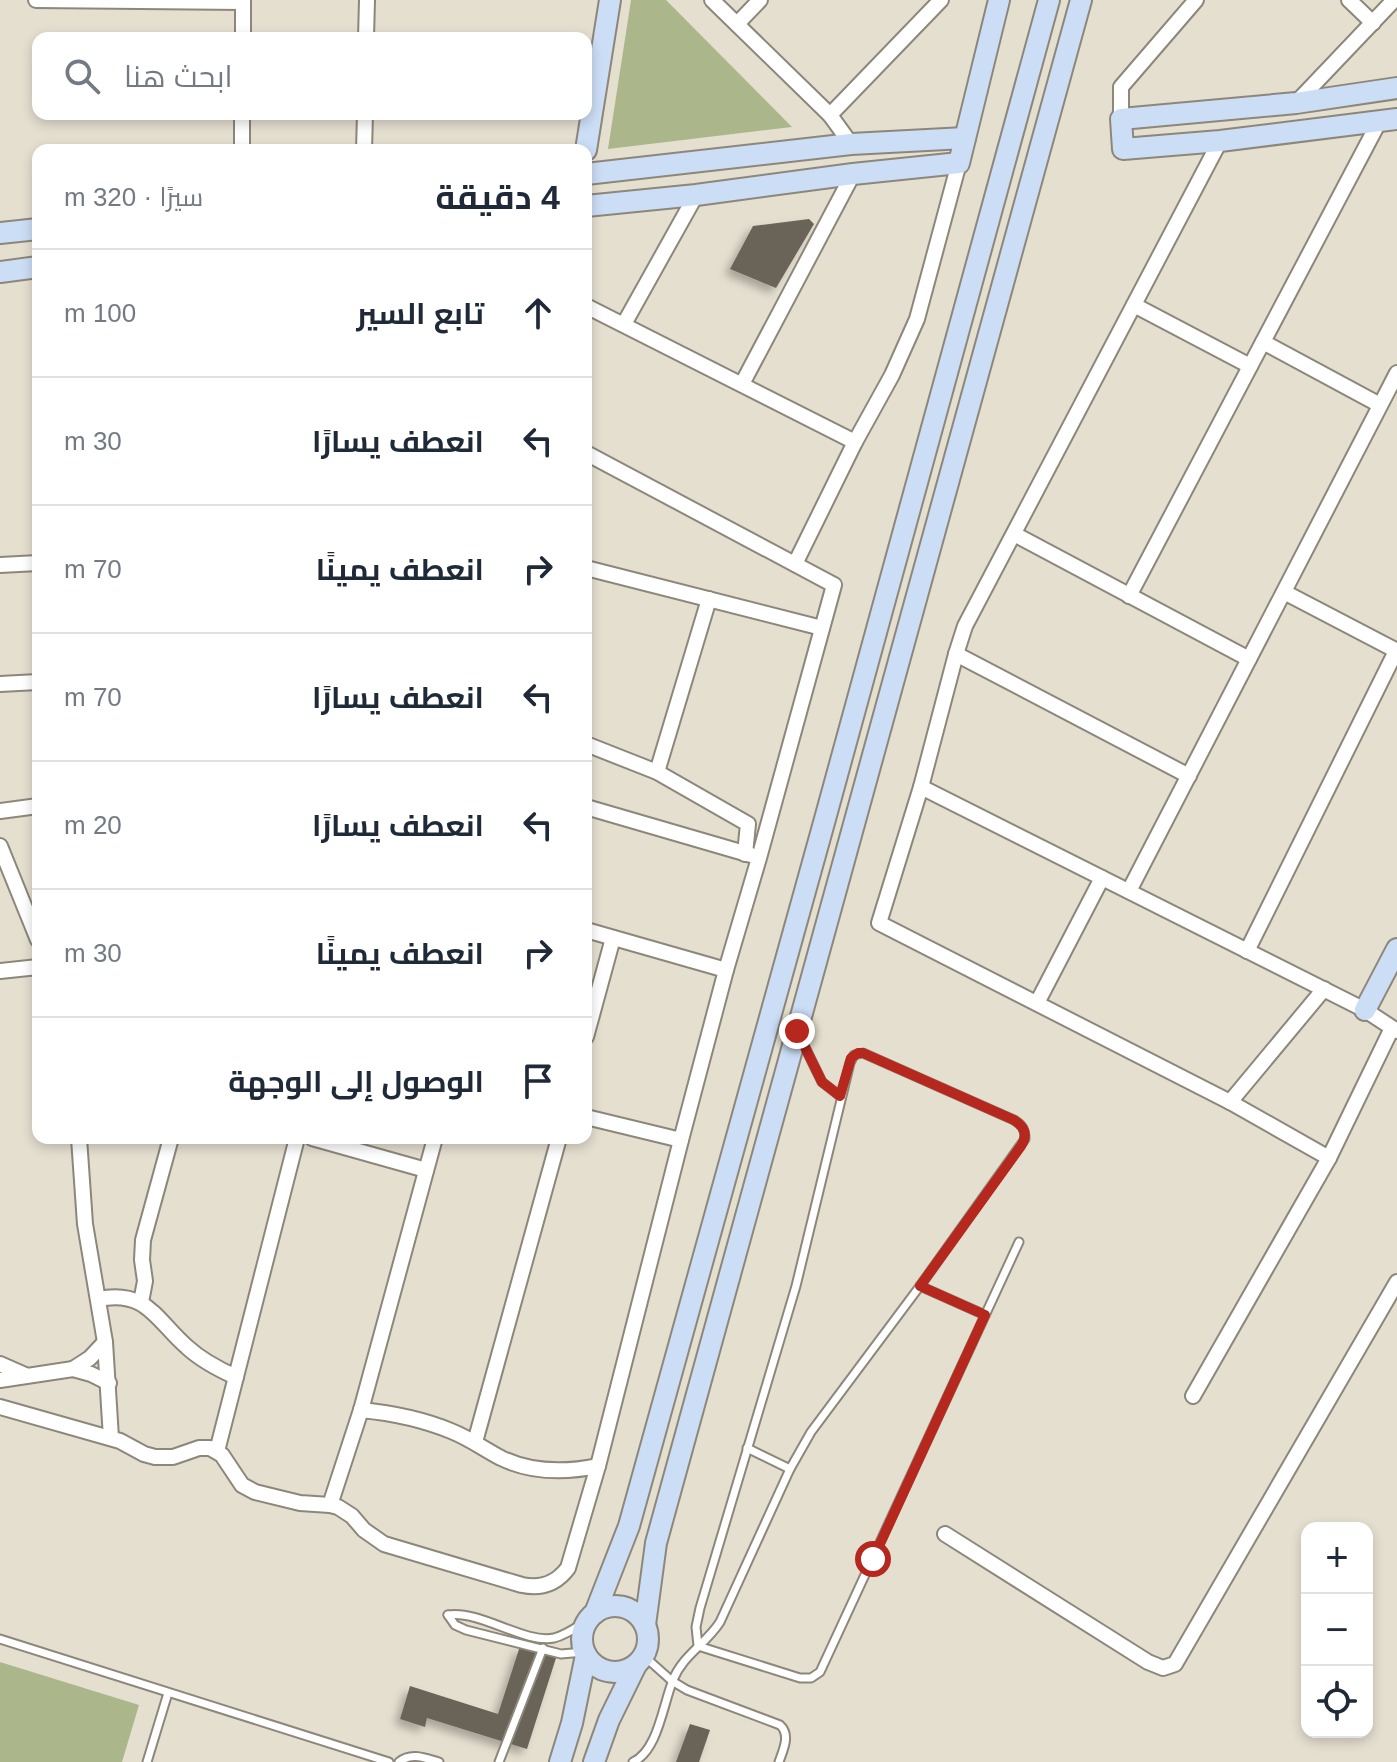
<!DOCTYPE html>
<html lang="ar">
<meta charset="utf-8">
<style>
:root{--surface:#fff;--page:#f2f2f3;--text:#1f2937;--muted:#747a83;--line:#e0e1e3}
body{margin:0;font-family:Helvetica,Cairo,sans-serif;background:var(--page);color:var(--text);direction:rtl}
.controls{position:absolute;right:24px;bottom:24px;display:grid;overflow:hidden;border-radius:16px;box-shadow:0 4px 12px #0003}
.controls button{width:72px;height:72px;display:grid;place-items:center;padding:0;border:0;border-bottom:2px solid var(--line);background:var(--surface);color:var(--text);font:40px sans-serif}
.stop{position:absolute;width:24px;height:24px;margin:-18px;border:6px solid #b6271d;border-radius:50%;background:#fff}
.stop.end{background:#b6271d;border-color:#fff;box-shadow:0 2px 8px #0008}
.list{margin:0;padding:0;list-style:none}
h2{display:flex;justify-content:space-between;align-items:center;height:104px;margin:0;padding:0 32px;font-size:34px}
h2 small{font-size:26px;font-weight:400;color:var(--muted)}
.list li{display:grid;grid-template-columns:52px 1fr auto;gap:24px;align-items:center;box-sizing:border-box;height:128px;padding:0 32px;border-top:2px solid var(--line)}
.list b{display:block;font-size:30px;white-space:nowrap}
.list em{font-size:26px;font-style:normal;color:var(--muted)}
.icon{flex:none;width:44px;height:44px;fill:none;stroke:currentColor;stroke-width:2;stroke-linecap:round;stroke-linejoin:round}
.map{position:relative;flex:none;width:1397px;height:1762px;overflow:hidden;direction:ltr}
.search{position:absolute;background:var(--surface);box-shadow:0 4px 12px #0003;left:32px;top:32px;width:560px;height:88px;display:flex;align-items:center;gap:20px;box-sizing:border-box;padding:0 28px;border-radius:16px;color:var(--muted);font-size:30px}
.panel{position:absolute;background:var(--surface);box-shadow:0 4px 12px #0003;left:32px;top:144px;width:560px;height:1000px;border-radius:16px;direction:rtl}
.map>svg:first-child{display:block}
.green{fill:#abb78b}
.building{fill:#696458;filter:url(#shadow)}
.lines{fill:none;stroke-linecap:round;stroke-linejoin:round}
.lane-casing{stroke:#8c877a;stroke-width:11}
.street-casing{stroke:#8c877a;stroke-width:18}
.secondary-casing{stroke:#8c877a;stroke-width:24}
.lane{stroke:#fff;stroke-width:7}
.street{stroke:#fff;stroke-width:14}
.secondary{stroke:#ccddf6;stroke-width:20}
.route{stroke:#b6271d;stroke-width:10}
</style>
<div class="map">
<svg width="1397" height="1762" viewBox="0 0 1397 1762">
<defs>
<filter id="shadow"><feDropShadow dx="-5.5" dy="5.5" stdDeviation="4" flood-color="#0004"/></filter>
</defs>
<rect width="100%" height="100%" fill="#e5dfd0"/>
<g class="green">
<path d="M631 0H666L792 127 608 149Z"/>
<path d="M0 1662 139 1705 122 1762H0Z"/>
</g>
<g class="building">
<path d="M809 219 814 224 776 288 730 269 753 226Z"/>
<path d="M520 1646 556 1658 527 1749 427 1718 425 1727 400 1719 410 1686 498 1714Z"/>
<path d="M690 1724 710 1730 699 1762H676Z"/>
</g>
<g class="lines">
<defs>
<g id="lane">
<path d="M800 1037 822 1082 840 1096"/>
<path d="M920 1286 985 1315"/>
<path d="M747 1448 790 1469"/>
<path d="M448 1615C481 1610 524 1644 554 1638 566 1635 577 1627 588 1620"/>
<path d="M448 1615 455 1625 466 1630 561 1654 584 1652"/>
<path d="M0 1639 389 1762"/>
<path d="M698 1646 800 1678H811L820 1672 1019 1242"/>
<path d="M644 1656 672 1681 687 1690 780 1725C791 1735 783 1750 779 1762"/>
<path d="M147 1762 168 1693"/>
<path d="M399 1762C411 1752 425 1758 439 1762"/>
<path d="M499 1762 543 1648"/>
<path d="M633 1762C658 1751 663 1704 673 1680 683 1655 706 1644 720 1622L790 1469 811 1432 920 1286 1025 1139C1025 1129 1022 1125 1014 1120L863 1053 854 1055 850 1063 796 1286 700 1608 696 1627 698 1646"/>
</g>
<g id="street">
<path d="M36 0 243 2"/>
<path d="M712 0 830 115 851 144"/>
<path d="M1349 0 1373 23"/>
<path d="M737 24 760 0"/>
<path d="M243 38V0"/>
<path d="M366 38 367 0"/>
<path d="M1296 103 1394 0"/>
<path d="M830 115 941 0"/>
<path d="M1121 119V87L1196 0"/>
<path d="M1220 141 965 626 956 654 921 787 879 923 1230 1102 1329 1158"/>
<path d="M242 150V114"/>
<path d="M364 150 365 114"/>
<path d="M1134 305 1250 366"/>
<path d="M586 306 855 442"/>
<path d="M624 324 696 195"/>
<path d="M1263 342 1380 405"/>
<path d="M742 384 853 174"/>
<path d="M1014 534 1249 659"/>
<path d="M795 564 855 442 892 375 917 319 959 163"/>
<path d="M0 565 38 563"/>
<path d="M586 568 822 628"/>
<path d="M1284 592 1397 651"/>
<path d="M1129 596 1380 120"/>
<path d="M956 654 1189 776"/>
<path d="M0 684 38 682"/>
<path d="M586 744 657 772 748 824 745 854"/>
<path d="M657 772 709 599"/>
<path d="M921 787 1365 1010 1397 1031"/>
<path d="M586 807 751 855"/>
<path d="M0 811 38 806"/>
<path d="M0 846 38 940"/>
<path d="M1129 891 1397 373"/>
<path d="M586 930 726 970"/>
<path d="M1247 951 1396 651"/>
<path d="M0 971 38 967"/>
<path d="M1037 1003 1102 878"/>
<path d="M586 1037 613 938"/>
<path d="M1230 1102 1324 989"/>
<path d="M586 1117 681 1140"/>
<path d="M79 1138 85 1224 105 1342 111 1438"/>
<path d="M312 1138 426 1170"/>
<path d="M98 1299C147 1289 156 1320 187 1347 201 1360 218 1369 236 1377"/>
<path d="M141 1302 145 1281 142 1260 143 1240 171 1138"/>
<path d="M0 1364 25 1375"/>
<path d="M73 1369 90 1358 105 1342"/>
<path d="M0 1380 73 1369 91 1374 109 1383"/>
<path d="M1193 1396 1329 1158 1392 1028"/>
<path d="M0 1407 120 1441 144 1454 155 1457H173L199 1448H210L222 1455 242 1485 255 1492 300 1503 330 1505 338 1507 352 1516 364 1530 384 1544 522 1585C541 1589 556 1584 568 1568L598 1466 681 1140 726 970 759 858 834 585 586 453"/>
<path d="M361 1410C392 1413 422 1419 451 1431 469 1438 484 1449 501 1458 532 1473 564 1473 598 1466"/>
<path d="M475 1442 559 1138"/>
<path d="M217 1451 297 1138"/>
<path d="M330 1505 361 1410 435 1138"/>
<path d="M945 1534 1148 1662 1163 1668 1175 1664 1397 1282"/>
</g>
<g id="secondary">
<path d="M1397 88 1296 103 1121 119 1123 149 1220 141 1397 119"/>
<path d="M586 150 610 0"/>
<path d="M586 174 851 144 965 138"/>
<path d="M586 206 696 195 853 174 959 163 999 0"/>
<path d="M0 233 38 229"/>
<path d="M0 272 38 267"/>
<path d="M1365 1010 1397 949"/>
<circle cx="615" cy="1639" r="33"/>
<path d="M595 1613 629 1526 825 819 1049 0"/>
<path d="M645 1625 656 1543 1081 0"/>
<path d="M560 1762 572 1723 586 1655"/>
<path d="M594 1762 609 1720 636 1665"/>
</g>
</defs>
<use href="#lane" class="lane-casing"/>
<use href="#street" class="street-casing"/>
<use href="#secondary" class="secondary-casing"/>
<use href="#lane" class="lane"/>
<use href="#street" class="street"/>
<use href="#secondary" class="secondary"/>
</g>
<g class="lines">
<path class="route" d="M797 1031 822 1082 840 1096 851 1058 858 1053H863L1014 1120C1025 1127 1028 1135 1021 1146L920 1286 985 1315 873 1559"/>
</g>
</svg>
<div class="controls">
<button>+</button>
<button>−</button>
<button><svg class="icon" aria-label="locate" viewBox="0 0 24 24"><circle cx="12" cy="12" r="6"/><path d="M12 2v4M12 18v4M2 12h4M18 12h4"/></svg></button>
</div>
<div class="stop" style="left:873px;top:1559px"></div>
<div class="stop end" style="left:797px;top:1031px"></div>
<div class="search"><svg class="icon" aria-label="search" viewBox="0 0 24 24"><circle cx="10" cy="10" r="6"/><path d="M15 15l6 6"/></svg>ابحث هنا</div>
<section class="panel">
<h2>4 دقيقة<small>سيرًا · 320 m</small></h2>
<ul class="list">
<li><svg class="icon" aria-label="ahead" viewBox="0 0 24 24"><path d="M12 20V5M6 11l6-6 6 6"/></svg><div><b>تابع السير</b></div><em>100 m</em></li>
<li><svg class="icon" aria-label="left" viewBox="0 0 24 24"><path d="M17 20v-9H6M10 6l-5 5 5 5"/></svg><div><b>انعطف يسارًا</b></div><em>30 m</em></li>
<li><svg class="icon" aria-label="right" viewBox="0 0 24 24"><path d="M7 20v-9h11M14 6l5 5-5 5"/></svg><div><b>انعطف يمينًا</b></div><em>70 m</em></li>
<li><svg class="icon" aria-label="left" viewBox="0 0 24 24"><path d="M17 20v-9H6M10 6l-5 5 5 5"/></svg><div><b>انعطف يسارًا</b></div><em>70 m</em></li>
<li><svg class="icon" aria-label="left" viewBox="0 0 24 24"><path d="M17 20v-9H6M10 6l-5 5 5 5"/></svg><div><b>انعطف يسارًا</b></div><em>20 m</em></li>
<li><svg class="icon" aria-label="right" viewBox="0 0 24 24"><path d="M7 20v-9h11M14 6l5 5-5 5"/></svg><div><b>انعطف يمينًا</b></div><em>30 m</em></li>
<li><svg class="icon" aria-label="arrive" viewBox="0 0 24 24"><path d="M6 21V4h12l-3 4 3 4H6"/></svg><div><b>الوصول إلى الوجهة</b></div></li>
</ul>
</section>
</div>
